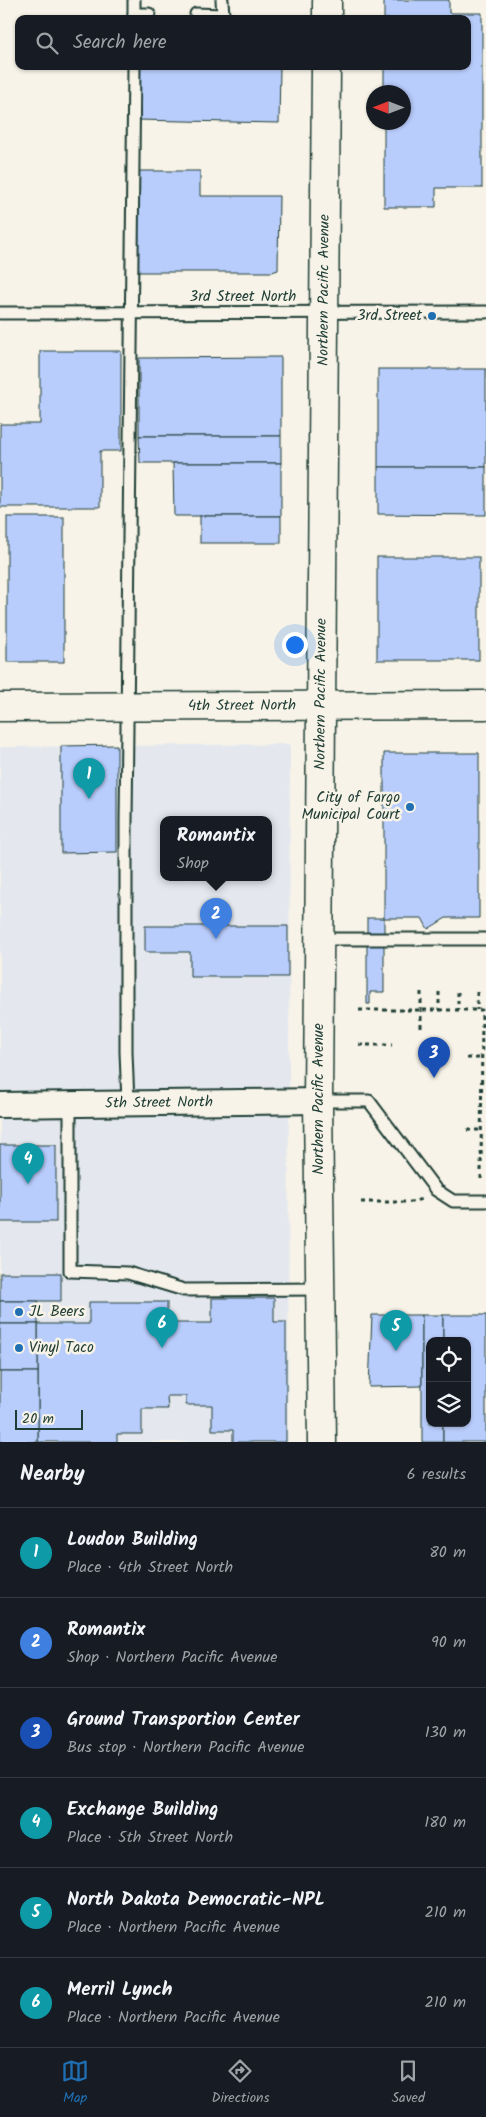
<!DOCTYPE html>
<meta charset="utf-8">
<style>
:root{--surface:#171b24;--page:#242831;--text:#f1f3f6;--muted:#9ea1a6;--line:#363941;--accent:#1f6fb2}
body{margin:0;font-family:Kalam,sans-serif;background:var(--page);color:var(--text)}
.controls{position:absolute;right:15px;bottom:15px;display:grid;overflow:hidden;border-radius:10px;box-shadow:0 1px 4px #0004}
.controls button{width:45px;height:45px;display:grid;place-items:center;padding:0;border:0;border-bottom:1px solid var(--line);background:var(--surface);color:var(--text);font:25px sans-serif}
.compass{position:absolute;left:366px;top:85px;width:45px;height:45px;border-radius:50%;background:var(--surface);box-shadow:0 1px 4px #0004;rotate:270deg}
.scale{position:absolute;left:15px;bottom:12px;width:68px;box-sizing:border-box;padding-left:5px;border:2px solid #1f3d34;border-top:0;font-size:14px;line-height:18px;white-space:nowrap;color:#1f3d34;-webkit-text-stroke:4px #f7f3e8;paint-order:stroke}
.you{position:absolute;left:294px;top:644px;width:18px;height:18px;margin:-12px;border:4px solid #fff;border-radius:50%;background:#1a73e8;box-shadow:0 0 0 8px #1a73e833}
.badge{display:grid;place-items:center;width:32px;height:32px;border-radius:50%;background:var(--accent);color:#fff;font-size:16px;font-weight:700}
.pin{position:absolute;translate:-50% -41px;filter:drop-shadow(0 1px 2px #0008)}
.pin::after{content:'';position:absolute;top:26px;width:18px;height:15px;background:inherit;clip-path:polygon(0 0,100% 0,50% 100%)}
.popup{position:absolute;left:160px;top:816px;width:112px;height:65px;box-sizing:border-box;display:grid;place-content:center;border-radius:10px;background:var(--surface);filter:drop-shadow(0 1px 4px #0005);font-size:16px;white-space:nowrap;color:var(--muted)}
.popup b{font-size:19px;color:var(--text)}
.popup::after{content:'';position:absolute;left:50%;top:100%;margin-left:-10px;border:10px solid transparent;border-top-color:var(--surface)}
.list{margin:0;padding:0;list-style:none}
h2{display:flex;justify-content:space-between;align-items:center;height:65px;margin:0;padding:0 20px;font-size:21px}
h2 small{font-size:16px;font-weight:400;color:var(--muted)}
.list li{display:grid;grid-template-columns:32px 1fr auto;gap:15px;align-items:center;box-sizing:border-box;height:90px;padding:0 20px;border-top:1px solid var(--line)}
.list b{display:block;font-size:19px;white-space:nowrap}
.list p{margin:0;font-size:16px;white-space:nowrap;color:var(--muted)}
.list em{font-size:16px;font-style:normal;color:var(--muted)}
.icon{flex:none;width:28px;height:28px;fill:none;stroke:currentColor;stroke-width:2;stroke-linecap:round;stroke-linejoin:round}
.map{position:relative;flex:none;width:486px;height:1442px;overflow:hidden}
.search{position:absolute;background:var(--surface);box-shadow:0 1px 4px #0004;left:15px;right:15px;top:15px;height:55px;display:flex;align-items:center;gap:12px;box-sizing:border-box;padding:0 18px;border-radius:10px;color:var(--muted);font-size:19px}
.sheet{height:605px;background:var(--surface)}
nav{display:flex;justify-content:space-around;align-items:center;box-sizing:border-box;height:70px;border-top:1px solid var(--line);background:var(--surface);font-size:14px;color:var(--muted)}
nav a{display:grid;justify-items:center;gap:2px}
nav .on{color:var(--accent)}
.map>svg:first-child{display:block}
.built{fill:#e4e8ee;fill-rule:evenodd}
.building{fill:#b9cdfc;stroke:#1f3d34}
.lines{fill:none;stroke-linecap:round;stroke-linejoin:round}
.service-casing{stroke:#1f3d34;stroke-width:15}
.minor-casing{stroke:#1f3d34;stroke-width:28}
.tertiary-casing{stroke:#1f3d34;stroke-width:31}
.path{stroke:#1f3d34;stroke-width:3;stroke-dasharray:4 4;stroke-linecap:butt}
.service{stroke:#f7f3e8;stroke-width:11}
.minor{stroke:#f7f3e8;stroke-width:24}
.tertiary{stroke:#f7f3e8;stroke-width:28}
.poi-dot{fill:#1f6fb2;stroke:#f7f3e8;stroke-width:2}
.labels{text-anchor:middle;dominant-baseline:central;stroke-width:5;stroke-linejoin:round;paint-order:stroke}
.street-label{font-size:15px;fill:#1f3d34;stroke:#f7f3e8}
.poi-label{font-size:15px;fill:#1f3d34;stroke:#f7f3e8;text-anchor:end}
</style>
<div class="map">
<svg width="486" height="1442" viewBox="0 0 486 1442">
<rect width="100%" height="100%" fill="#f7f3e8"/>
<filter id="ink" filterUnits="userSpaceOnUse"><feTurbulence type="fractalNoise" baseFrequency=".02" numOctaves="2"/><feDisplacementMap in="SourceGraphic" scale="10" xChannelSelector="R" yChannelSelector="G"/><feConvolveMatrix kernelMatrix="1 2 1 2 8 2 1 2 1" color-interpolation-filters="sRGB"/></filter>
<g filter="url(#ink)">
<path class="built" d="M290 744 288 1442H0V747ZM164 820H268V878H164Z"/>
<g class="building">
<path d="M384 0H449V13H482V188H436V207H384V122H404V92H384V66H467V19H384Z"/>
<path d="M136 66H280L279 123 136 120Z"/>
<path d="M137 171H200V196H279L278 270 272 272H137Z"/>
<path d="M40 351H121V451H100V507H0V424H40Z"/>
<path d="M281 357V436H139V358Z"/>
<rect x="378" y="369" width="108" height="98"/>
<path d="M139 436H281V463H140Z"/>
<path d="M173 463H281V516H174Z"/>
<path d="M378 467H486V515L378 514Z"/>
<rect x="200" y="516" width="81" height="27"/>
<rect x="7" y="517" width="57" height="145"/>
<rect x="377" y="557" width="102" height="103"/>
<path d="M117 745V852L61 853V746Z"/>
<path d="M384 753H479V918H446L428 929 422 918H384Z"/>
<path d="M367 918H384V992H370V1004H367Z"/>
<path d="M145 926H288V977H190V952H145Z"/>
<rect x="0" y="1145" width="56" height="77"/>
<rect x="0" y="1273" width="61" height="28"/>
<path d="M212 1298H274V1322H286V1442H233V1430H212V1405H186V1396H167L168 1409H142V1434H117V1442H38V1324H89V1302H167V1323H212Z"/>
<rect x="0" y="1301" width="38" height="23"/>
<path d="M372 1315H422V1386L369 1387Z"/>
<path d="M422 1315H443V1341H430V1423H443V1442H422Z"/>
<path d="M443 1315H486V1442H443V1423H467V1341H443Z"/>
<rect x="0" y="1324" width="38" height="48"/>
<rect x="0" y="1372" width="38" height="70"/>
</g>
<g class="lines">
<defs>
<g id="service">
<path d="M134 14H149"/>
<path d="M196 14 223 15 222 0"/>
<path d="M134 19V0"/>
<path d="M0 313 486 312"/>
<path d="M319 939H486"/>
<path d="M318 1101H369L436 1190 453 1201H486"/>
<path d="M128 1103 126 1052V822L134 66"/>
<path d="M70 1104V1271L128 1273 184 1290 321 1289"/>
</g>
<g id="minor">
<path id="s1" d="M0 1105 318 1101"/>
</g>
<g id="tertiary">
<path d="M327 19V0"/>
<path id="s2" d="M0 707 486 705"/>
<path id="s3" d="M322 1442 318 1101 326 66"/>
</g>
</defs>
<use href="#service" class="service-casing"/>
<use href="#minor" class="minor-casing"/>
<use href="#tertiary" class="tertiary-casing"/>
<g class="path">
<path d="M421 992V1028"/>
<path d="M439 992V1010"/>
<path d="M458 992V1010"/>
<path d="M477 992V1010"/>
<path d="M359 1010H482L481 1183"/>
<path d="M359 1045H392"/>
<path d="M467 1058H482"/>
<path d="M467 1130H482"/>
<path d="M361 1202H411L422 1199"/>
</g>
<use href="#service" class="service"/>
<use href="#minor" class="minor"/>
<use href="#tertiary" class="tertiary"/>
</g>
</g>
<g class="poi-dot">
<circle cx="432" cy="316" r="5"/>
<circle cx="410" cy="807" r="5"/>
<circle cx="19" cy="1312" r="5"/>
<circle cx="19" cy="1348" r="5"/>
</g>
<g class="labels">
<g class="street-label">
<text stroke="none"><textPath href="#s3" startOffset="1152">Northern Pacific Avenue</textPath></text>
<text x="243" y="297">3rd Street North</text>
<text stroke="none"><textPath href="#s3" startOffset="748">Northern Pacific Avenue</textPath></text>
<text stroke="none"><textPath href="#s2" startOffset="242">4th Street North</textPath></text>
<text transform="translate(319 1099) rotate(-90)">Northern Pacific Avenue</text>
<text stroke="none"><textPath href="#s1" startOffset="159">5th Street North</textPath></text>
</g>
<g class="poi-label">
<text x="422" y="316">3rd Street</text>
<text x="400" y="798">City of Fargo<tspan x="400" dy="17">Municipal Court</tspan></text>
<text x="29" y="1312" text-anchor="start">JL Beers</text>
<text x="29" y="1348" text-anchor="start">Vinyl Taco</text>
</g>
</g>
</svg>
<div class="controls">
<button><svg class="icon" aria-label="locate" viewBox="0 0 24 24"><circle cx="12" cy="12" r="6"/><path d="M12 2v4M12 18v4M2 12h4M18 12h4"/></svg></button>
<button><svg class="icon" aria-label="layers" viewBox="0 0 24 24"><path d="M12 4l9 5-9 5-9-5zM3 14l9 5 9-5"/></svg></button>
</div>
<svg class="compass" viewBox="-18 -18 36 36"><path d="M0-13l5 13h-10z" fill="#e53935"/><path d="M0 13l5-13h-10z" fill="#9ea1a6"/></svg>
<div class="scale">20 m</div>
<div class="you"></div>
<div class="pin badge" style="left:89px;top:799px;background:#0f9aa8">1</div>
<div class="pin badge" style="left:216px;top:939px;background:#3f7fe0">2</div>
<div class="popup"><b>Romantix</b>Shop</div>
<div class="pin badge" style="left:434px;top:1078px;background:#1a4fb4">3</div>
<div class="pin badge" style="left:28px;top:1184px;background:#0f9aa8">4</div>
<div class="pin badge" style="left:396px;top:1351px;background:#0f9aa8">5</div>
<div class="pin badge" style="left:162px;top:1348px;background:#0f9aa8">6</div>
<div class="search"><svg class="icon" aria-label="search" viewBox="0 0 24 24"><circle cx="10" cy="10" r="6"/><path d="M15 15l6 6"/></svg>Search here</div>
</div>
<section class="sheet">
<h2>Nearby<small>6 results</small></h2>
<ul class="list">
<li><span class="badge" style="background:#0f9aa8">1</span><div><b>Loudon Building</b><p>Place · 4th Street North</p></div><em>80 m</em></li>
<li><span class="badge" style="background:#3f7fe0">2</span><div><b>Romantix</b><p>Shop · Northern Pacific Avenue</p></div><em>90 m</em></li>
<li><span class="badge" style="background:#1a4fb4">3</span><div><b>Ground Transportion Center</b><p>Bus stop · Northern Pacific Avenue</p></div><em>130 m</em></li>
<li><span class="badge" style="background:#0f9aa8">4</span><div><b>Exchange Building</b><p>Place · 5th Street North</p></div><em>180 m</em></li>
<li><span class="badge" style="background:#0f9aa8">5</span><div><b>North Dakota Democratic-NPL</b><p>Place · Northern Pacific Avenue</p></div><em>210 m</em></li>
<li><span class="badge" style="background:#0f9aa8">6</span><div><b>Merril Lynch</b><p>Place · Northern Pacific Avenue</p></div><em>210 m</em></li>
</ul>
</section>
<nav>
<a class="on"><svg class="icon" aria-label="map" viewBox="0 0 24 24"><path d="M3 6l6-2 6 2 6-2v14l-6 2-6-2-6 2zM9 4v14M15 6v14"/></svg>Map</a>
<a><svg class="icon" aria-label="directions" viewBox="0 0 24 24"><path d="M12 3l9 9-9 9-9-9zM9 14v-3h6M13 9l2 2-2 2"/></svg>Directions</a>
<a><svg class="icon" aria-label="saved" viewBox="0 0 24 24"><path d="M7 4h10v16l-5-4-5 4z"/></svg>Saved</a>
</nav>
